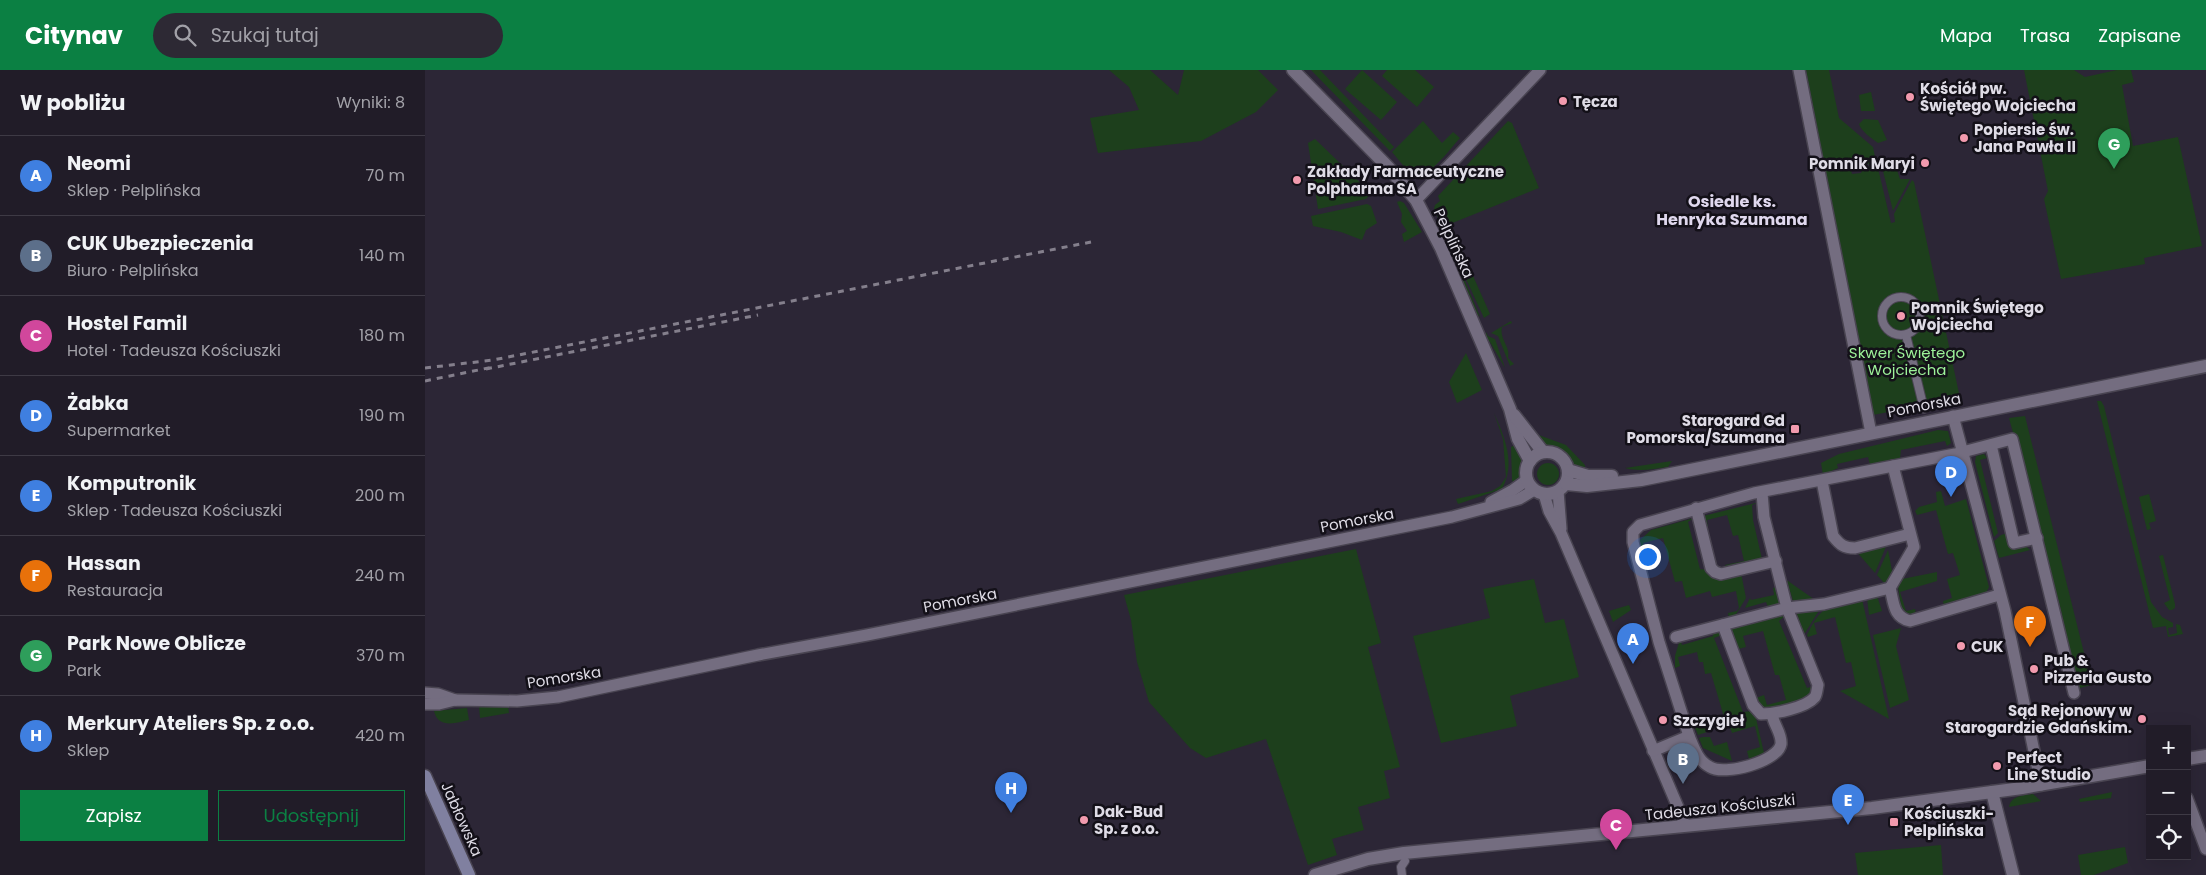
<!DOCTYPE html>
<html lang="pl">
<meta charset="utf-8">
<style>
:root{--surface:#211c28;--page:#2d2934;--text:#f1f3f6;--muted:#a2a1a8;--line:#3e3a45;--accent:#0b8043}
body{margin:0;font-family:Poppins,sans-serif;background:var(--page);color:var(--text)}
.controls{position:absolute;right:15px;bottom:15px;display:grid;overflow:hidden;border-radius:0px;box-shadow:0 5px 20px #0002}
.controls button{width:45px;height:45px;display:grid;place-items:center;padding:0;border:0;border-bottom:1px solid var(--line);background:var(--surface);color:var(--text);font:25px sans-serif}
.you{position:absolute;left:1222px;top:486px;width:18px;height:18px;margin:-12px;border:4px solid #fff;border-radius:50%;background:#1a73e8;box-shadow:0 0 0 8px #1a73e833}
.badge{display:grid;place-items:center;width:32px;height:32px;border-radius:50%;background:var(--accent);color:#fff;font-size:16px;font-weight:700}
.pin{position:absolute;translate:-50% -41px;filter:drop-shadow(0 1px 2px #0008)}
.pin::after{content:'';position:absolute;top:26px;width:18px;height:15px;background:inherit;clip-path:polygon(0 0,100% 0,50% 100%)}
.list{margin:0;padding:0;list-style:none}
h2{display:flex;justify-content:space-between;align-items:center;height:65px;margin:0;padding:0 20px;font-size:21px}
h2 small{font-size:16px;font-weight:400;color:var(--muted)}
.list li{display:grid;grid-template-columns:32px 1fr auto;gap:15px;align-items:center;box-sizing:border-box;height:80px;padding:0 20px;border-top:1px solid var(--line)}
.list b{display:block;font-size:19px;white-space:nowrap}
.list p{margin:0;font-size:16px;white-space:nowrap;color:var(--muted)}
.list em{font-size:16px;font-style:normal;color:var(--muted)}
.actions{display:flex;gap:10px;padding:15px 20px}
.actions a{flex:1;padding:11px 0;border:1px solid var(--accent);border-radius:0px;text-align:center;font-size:18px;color:var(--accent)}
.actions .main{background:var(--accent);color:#fff}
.icon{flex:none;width:28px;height:28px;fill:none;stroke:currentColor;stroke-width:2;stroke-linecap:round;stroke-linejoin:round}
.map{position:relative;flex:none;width:1781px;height:805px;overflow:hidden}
header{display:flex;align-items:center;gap:30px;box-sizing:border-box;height:70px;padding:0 25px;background:var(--accent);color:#fff}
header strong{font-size:24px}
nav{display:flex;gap:28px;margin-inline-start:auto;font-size:18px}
.search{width:350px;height:45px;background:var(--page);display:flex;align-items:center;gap:12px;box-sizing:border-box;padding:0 18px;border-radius:28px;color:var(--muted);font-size:19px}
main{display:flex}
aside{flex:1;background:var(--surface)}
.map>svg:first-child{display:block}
.green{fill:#1d3f1c}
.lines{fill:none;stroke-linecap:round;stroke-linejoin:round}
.pedestrian-casing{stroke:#494451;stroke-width:10}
.minor-casing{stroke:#494451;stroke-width:14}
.tertiary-casing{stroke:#494451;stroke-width:15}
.secondary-casing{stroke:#494451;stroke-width:15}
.pedestrian{stroke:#746d80;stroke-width:8}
.minor{stroke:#746d80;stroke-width:11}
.tertiary{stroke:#746d80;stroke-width:12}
.secondary{stroke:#8080a0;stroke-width:12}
.rail{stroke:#847f8c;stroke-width:3;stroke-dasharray:6 6;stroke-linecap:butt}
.poi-dot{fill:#f29aae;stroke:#131018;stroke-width:2}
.labels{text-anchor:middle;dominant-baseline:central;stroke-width:5;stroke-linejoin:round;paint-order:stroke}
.poi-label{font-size:15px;font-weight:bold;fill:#dfdce6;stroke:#131018;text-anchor:start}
.street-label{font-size:15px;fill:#dfdce6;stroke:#131018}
.park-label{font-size:15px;fill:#9df299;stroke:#131018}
.neighbourhood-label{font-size:16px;font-weight:bold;fill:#e0d8ee;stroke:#131018}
</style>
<header>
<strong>Citynav</strong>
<div class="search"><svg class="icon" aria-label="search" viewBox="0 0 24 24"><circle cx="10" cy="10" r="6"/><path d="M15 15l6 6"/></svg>Szukaj tutaj</div>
<nav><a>Mapa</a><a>Trasa</a><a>Zapisane</a></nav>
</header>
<main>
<aside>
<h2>W pobliżu<small>Wyniki: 8</small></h2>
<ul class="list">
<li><span class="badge" style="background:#3f7fe0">A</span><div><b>Neomi</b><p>Sklep · Pelplińska</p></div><em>70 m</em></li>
<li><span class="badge" style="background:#5c6f8a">B</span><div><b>CUK Ubezpieczenia</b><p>Biuro · Pelplińska</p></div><em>140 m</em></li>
<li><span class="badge" style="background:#d1479c">C</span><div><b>Hostel Famil</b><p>Hotel · Tadeusza Kościuszki</p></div><em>180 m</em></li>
<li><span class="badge" style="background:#3f7fe0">D</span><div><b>Żabka</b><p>Supermarket</p></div><em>190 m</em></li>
<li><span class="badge" style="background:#3f7fe0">E</span><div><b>Komputronik</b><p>Sklep · Tadeusza Kościuszki</p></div><em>200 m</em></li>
<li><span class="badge" style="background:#e8710a">F</span><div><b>Hassan</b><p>Restauracja</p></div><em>240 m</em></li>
<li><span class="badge" style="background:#2e9e5b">G</span><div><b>Park Nowe Oblicze</b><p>Park</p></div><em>370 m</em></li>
<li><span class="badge" style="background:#3f7fe0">H</span><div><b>Merkury Ateliers Sp. z o.o.</b><p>Sklep</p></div><em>420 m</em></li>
</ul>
<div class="actions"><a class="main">Zapisz</a><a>Udostępnij</a></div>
</aside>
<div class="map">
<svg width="1781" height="805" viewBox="0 0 1781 805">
<rect width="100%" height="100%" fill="#2c2636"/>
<g class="green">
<path d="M684 0H725L753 25 759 0H833L853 20 831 42 776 71 673 83 665 48 714 40 704 17Z"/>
<path d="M886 0H895L969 77 965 81Z"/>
<path d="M937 0 972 32 956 50 920 19Z"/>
<path d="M962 0H990L1009 17 992 37 957 6Z"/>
<path d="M1381 0H1404L1414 48 1448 77 1451 92 1437 96 1430 93 1425 97 1427 104 1436 103 1438 98 1452 94 1466 153 1470 152 1469 144 1487 110 1489 112 1535 328 1448 345Z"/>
<path d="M1599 0H1649L1660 7 1692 0H1706L1709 12 1697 15 1708 76 1753 67 1777 176 1719 188 1720 194 1636 209 1619 129 1623 121Z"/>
<path d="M1446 22 1450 41H1436L1434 25Z"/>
<path d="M1439 49 1453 50 1462 70 1453 73C1447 69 1436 61 1434 54Z"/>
<path d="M998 51 1017 73 1028 62 1035 68C1025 79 1002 111 987 106L967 82Z"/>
<path d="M1083 51 1087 53 1114 118 1025 154 1065 244 1059 248 1009 139 1010 135 1015 131 1013 126Z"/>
<path d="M890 69 943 120 944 126 941 129 893 139 883 73Z"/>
<path d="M1469 91 1475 109H1485L1468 141 1457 97 1459 93Z"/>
<path d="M975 131 979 133 997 162 979 172 977 164 982 161 976 152 977 144 972 132Z"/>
<path d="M942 134 946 136 952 153 941 160 937 170 916 162 888 156 886 146Z"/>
<path d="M1025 175 1055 247 1050 242 1024 180Z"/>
<path d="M1086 251 1087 253 1077 257C1074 269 1086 277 1083 288L1089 294 1085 296 1073 266 1066 263Z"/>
<path d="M1061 262 1063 266 1070 269 1080 298 1065 272 1061 269Z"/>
<path d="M1041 283 1057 320 1032 333 1024 312Z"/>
<path d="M1672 331H1676L1679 336 1726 532 1737 547 1748 553V557L1743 558 1744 565 1752 563 1751 554 1755 555 1758 564 1743 567 1741 556 1728 558Z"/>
<path d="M1069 343C1080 368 1091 394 1077 419L1033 434 1031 429 1067 421 1075 416 1081 407 1078 369Z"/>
<path d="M1600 346 1667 615 1655 618 1652 615 1635 536 1584 348Z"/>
<path d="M1513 360 1523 361 1526 373 1522 376 1520 371 1476 380 1475 389 1445 395 1443 387 1412 394 1413 398 1398 405 1396 393 1414 384Z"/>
<path d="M1111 364 1141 375 1160 395V401C1140 394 1146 381 1118 376Z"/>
<path d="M1091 374C1098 388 1102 402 1089 415L1087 410 1086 377Z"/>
<path d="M1559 384 1562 388 1555 390 1573 463 1569 467 1550 392 1551 386Z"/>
<path d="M1247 391 1243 397C1228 399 1215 402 1200 398Z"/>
<circle cx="1123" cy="404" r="11"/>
<path d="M1516 421 1520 436 1541 429 1564 517 1560 525 1519 536 1518 531 1527 528 1522 509 1535 505 1528 483 1523 484 1511 440 1492 445 1490 441 1494 437 1512 432 1511 422Z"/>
<path d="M1724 424 1731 451 1724 453 1726 459 1722 460 1714 427Z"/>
<path d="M1335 432 1327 435 1328 450 1337 489 1302 500 1300 495 1319 491 1313 465 1308 466 1302 445 1282 450 1283 459 1280 460 1278 446Z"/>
<path d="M1269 448 1263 452 1275 499 1316 503 1321 528 1310 546 1304 549 1303 543 1312 541 1314 538 1311 521 1287 527 1285 521 1261 528 1257 511 1250 512 1238 468 1218 473 1221 483 1216 484 1213 472 1226 460Z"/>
<path d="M1583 463 1603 478 1605 480 1574 488 1569 471 1576 465Z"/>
<path d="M1462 474 1450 503 1431 481Z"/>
<path d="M931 479 956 573 943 577 975 697 959 701 965 728 933 737 939 760 907 769 912 785 883 795 841 669 781 688 765 678 724 632 712 592 706 550 699 525Z"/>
<path d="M1463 480 1468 506 1461 515 1452 505Z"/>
<path d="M1738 485 1750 534V538L1747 540H1744L1739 533 1745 530 1734 486Z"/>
<path d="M1512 502V511L1475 522 1481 541 1490 539 1491 544 1484 546 1477 541 1473 517 1477 509Z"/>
<path d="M1109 509 1120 553 1139 549 1154 607 1085 626 1092 656 1016 673 988 566 1065 548 1058 519Z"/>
<path d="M1362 511H1363L1393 532 1368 531Z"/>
<path d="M1351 517 1356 533 1344 539 1341 532 1320 538 1325 528 1326 530 1349 525 1348 518Z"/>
<path d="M1452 526 1457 541 1444 545 1442 528Z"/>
<path d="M1437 529 1464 649 1415 621 1431 616 1426 592 1421 593 1410 547 1389 553 1392 564 1383 567 1382 565C1398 532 1404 537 1437 529Z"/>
<path d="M1204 535 1206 540 1188 552 1184 541Z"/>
<path d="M1395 539 1380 563H1379L1371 542Z"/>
<path d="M1358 543 1361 545 1354 551 1382 618 1389 616 1388 625 1359 637 1336 640 1331 628 1339 625 1342 635 1361 630 1354 605H1350L1338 561 1318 566 1321 577 1313 579 1305 559 1308 556Z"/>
<path d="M1293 558 1297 565 1289 568 1318 642 1327 641 1330 644 1339 683 1324 689 1322 681 1335 677 1330 656 1307 663 1302 647H1299L1286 603 1280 604 1278 592H1274L1272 582 1253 587 1255 596 1250 598V586L1255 569 1257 575 1288 566 1287 560Z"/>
<path d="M1476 558 1471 576 1484 630 1465 638 1448 565Z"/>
<path d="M54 636H83L84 643 55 648Z"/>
<path d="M42 638 44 650C31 653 13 659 9 641Z"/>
<path d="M1275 646 1277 654 1282 653 1285 661 1273 665 1269 655 1272 654 1270 647Z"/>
<path d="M1278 667H1285L1289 676 1302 672 1307 691 1278 678 1274 668Z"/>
<path d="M1687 722 1686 728 1655 732 1654 729Z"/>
<path d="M1608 724 1616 731 1584 737C1586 726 1598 725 1608 724Z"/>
<path d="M1516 775 1518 805H1433L1430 783Z"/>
<path d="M1700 777 1703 793 1669 805H1656L1653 785Z"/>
</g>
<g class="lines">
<defs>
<g id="pedestrian">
<circle cx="1476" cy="246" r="19"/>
<path d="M1481 265 1499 339"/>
<path d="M977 805 976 797 980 791"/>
</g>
<g id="minor">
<path d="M1374 0 1446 363"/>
<path d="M991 130 1115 0"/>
<path d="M1528 346 1580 541 1616 715"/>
<path d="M1566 375 1589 473 1612 468"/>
<path d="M1468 396 1489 477 1465 518C1469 533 1468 547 1485 551L1574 525"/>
<path d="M1397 411 1408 466C1415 475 1419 478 1430 478L1485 464"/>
<path d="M1133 421 1136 459"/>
<path d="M1119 424 1124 441 1136 463 1258 749V756"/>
<path d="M1066 432 1088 420 1102 410"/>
<path d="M1271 438 1286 498 1290 502 1296 504 1351 491"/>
<path d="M1298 555 1328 635 1336 644C1349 644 1381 638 1390 627 1392 624 1392 619 1393 615L1362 538 1399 534 1465 518"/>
<path d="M1251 567 1362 538 1339 447 1337 423"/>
<path d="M0 623 13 624 30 630"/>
<path d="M0 634H14L30 630 92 631 133 627 333 585 442 565 1027 447 1094 429 1109 420"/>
<path d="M1264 666C1269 678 1273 691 1285 697 1299 706 1353 692 1356 674 1357 663 1348 654 1347 644"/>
<path d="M1228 681 1264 666 1234 572 1208 472V462L1215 455 1329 423 1530 384 1587 369 1649 623"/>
<path d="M1762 728 1781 779"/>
</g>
<g id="tertiary">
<path d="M868 0 963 97 991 130 1016 178 1085 339 1093 369 1105 391"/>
<path d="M1089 345 1118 382"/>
<circle cx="1122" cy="403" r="21"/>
<path d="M1143 400 1163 406H1187"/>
<path d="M1141 414 1162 416 1216 410 1781 296"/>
<path d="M1762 689 1781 686"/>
<path d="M1567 722 1588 805"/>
<path d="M890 805 943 789 979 783 1447 738 1597 718 1725 696"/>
</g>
<path id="secondary" d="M0 706 44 805"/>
</defs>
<use href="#pedestrian" class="pedestrian-casing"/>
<use href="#minor" class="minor-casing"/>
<use href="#tertiary" class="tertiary-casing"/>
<use href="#secondary" class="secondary-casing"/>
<use href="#pedestrian" class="pedestrian"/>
<use href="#minor" class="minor"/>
<use href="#tertiary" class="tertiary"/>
<use href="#secondary" class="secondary"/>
<g class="rail">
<path d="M0 298 68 290 666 172"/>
<path d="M61 299 333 245"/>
<path d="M0 311 68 297"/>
</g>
</g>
<g class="poi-dot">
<circle cx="1485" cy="27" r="5"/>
<circle cx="1138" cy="31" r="5"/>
<circle cx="1539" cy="68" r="5"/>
<circle cx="1500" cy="93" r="5"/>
<circle cx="872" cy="110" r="5"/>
<circle cx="1476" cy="246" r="5"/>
<rect x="1365" y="354" width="10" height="10" rx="2.5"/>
<circle cx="1536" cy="576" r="5"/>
<circle cx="1609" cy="599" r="5"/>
<circle cx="1717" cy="649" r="5"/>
<circle cx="1238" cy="650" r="5"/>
<circle cx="1572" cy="696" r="5"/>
<circle cx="659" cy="750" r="5"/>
<rect x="1464" y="747" width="10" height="10" rx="2.5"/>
</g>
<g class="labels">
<g class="poi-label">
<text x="1495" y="18">Kościół pw.<tspan x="1495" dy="17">Świętego Wojciecha</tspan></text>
<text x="1148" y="31">Tęcza</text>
<text x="1549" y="59">Popiersie św.<tspan x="1549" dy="17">Jana Pawła II</tspan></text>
<text x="1490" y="93" text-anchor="end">Pomnik Maryi</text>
<text x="882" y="101">Zakłady Farmaceutyczne<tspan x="882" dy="17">Polpharma SA</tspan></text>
<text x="1486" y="237">Pomnik Świętego<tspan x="1486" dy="17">Wojciecha</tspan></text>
<text x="1360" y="350" text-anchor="end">Starogard Gd<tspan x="1360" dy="17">Pomorska/Szumana</tspan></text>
<text x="1546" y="576">CUK</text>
<text x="1619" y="590">Pub &amp;<tspan x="1619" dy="17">Pizzeria Gusto</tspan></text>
<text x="1707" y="640" text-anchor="end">Sąd Rejonowy w<tspan x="1707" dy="17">Starogardzie Gdańskim.</tspan></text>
<text x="1248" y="650">Szczygieł</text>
<text x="1582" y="687">Perfect<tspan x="1582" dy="17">Line Studio</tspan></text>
<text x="669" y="741">Dak-Bud<tspan x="669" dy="17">Sp. z o.o.</tspan></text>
<text x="1479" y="743">Kościuszki-<tspan x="1479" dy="17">Pelplińska</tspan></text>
</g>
<g class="street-label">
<text transform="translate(1029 173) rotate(65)">Pelplińska</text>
<text transform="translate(1499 335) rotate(-11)">Pomorska</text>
<text transform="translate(932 450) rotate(-11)">Pomorska</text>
<text transform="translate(535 530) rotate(-11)">Pomorska</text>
<text transform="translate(139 607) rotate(-9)">Pomorska</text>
<text transform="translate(1295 737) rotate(-6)">Tadeusza Kościuszki</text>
<text transform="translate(37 749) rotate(66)">Jabłowska</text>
</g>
<g class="park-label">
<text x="1482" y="282">Skwer Świętego<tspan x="1482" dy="17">Wojciecha</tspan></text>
</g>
<g class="neighbourhood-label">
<text x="1307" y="131">Osiedle ks.<tspan x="1307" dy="18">Henryka Szumana</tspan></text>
</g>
</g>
</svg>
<div class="controls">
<button>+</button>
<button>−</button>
<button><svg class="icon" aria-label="locate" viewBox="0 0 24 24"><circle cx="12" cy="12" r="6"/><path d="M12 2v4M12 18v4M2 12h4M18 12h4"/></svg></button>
</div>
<div class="you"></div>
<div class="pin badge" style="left:1208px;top:594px;background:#3f7fe0">A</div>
<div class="pin badge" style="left:1258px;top:714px;background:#5c6f8a">B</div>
<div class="pin badge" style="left:1191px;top:780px;background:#d1479c">C</div>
<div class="pin badge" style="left:1526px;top:427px;background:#3f7fe0">D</div>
<div class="pin badge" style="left:1423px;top:755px;background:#3f7fe0">E</div>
<div class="pin badge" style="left:1605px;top:577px;background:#e8710a">F</div>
<div class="pin badge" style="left:1689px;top:99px;background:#2e9e5b">G</div>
<div class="pin badge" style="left:586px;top:743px;background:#3f7fe0">H</div>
</div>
</main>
